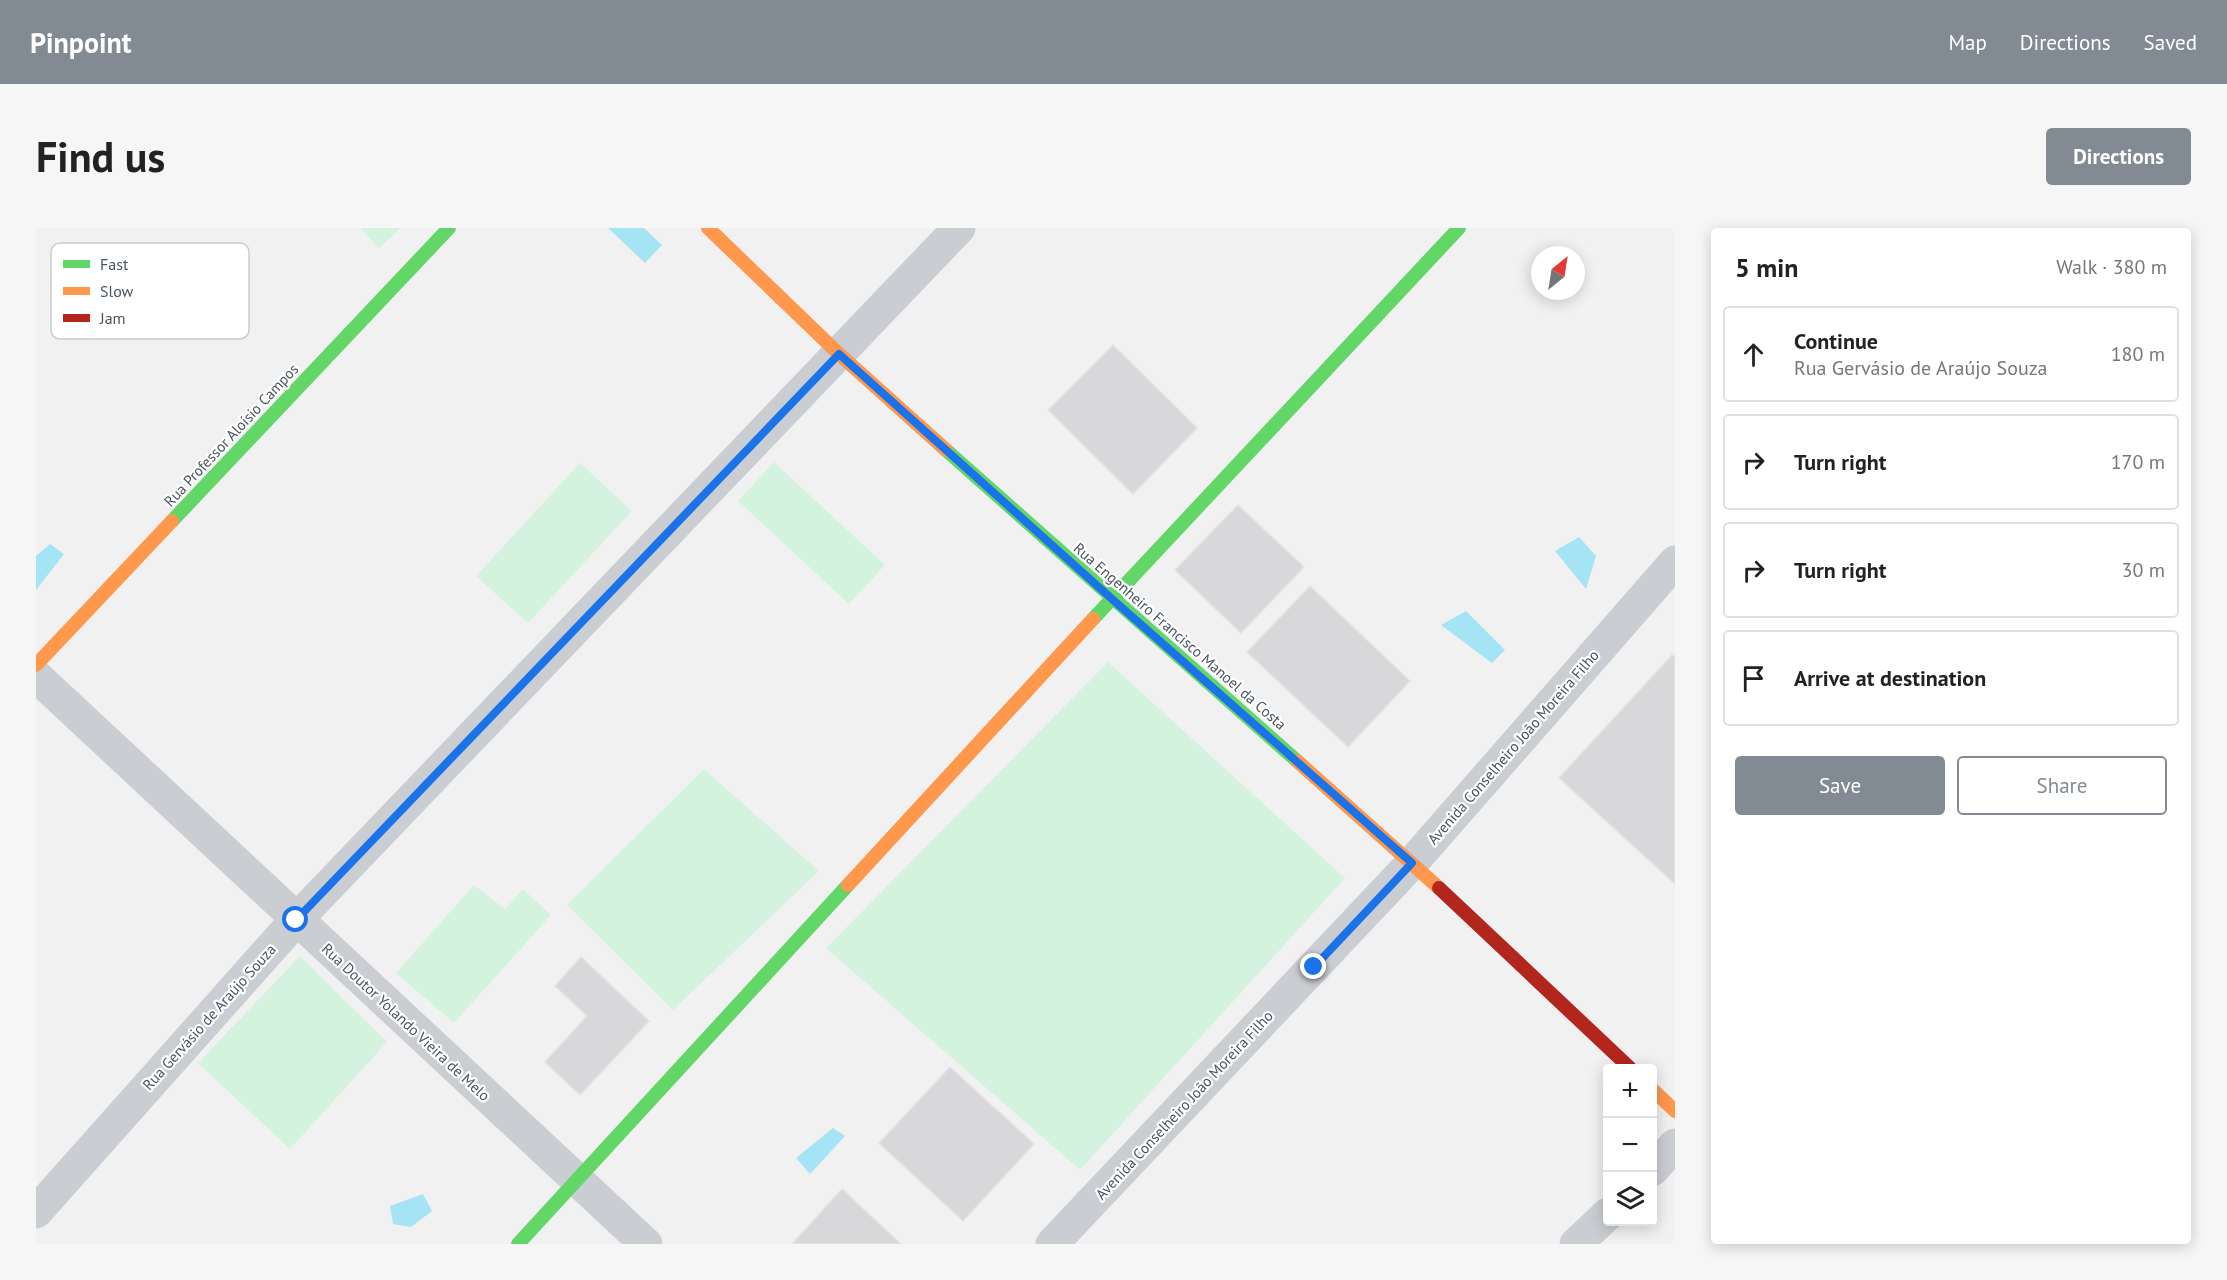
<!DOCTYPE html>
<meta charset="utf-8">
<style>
:root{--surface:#fff;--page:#f6f6f6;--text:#222;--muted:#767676;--line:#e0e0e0;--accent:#828b93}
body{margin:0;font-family:"PT Sans",sans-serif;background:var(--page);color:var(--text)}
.controls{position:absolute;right:18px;bottom:18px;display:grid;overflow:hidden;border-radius:6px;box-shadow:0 3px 15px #0003}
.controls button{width:54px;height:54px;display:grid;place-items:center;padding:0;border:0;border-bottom:2px solid var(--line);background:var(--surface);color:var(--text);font:30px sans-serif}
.compass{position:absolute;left:1495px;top:18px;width:54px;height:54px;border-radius:50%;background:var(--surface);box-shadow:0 3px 15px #0003;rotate:30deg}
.stop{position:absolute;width:18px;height:18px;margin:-14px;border:4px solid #1a73e8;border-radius:50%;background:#fff}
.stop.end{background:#1a73e8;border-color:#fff;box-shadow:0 2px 6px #0008}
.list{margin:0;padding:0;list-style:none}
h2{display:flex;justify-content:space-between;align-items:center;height:78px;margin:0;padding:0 24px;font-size:26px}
h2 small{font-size:20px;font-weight:400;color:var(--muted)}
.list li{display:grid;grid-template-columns:39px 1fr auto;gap:18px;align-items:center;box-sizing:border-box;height:96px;margin:0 12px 12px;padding:0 12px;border:2px solid var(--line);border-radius:6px}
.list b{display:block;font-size:22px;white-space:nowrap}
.list p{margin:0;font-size:20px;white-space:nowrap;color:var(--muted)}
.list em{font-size:20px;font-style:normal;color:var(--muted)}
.actions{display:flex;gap:12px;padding:18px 24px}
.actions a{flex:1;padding:14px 0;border:2px solid var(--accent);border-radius:6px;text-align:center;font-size:21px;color:var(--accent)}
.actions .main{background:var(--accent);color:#fff}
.icon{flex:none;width:33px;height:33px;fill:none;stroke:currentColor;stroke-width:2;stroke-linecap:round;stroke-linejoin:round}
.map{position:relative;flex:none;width:1639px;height:1016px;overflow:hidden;border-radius:6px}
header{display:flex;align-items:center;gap:36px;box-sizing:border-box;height:84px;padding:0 30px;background:var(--accent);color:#fff}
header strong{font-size:28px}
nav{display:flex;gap:33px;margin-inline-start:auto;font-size:21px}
.intro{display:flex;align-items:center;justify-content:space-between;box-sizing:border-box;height:144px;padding:0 36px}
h1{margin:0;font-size:42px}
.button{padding:15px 27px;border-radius:6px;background:var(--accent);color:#fff;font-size:21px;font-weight:700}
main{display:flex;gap:36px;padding:0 36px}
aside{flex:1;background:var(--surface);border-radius:6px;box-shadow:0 3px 15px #0003}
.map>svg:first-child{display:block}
.green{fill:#d4f3df}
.water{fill:#a5e4f4}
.building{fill:#d8d8da;stroke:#e3e3e4;stroke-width:1.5}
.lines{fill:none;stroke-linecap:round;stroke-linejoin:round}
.street{stroke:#cacdd1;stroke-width:33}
.fast{stroke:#63d668;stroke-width:14}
.slow{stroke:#ff974d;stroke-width:14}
.jam{stroke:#b3261e;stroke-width:14}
.route{stroke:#1a73e8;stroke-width:8}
.labels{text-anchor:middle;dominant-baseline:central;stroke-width:4.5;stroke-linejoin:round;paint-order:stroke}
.street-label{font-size:15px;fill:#465460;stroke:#fff}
.key{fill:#fff;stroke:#c8cccf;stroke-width:1.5}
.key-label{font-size:16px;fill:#465460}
</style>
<header>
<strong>Pinpoint</strong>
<nav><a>Map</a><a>Directions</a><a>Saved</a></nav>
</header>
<div class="intro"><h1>Find us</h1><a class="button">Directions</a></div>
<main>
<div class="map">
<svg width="1639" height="1016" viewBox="0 0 1639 1016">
<rect width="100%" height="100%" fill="#f2f1f1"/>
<g class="green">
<path d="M324 0H365L343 20Z"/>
<path d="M738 234 849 337 813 376 702 273Z"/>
<path d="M544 235 596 283 492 395 440 348Z"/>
<path d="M1072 434 1309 650 1044 942 790 720Z"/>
<path d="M668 541 783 643 637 782 531 677Z"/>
<path d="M438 657 469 681 487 661 515 687 418 795 360 745Z"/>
<path d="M264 728 351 814 254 921 162 835Z"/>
</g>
<g class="water">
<path d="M572 0H608L626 17 609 35Z"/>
<path d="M1543 309 1560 328 1550 361 1519 323Z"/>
<path d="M14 316 28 326 0 362V328Z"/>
<path d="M1430 383 1469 422 1456 435 1405 397Z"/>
<path d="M797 900 809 908 774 946 760 930Z"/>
<path d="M387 966 396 983 375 999 357 996 354 978Z"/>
</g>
<g class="building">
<path d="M1077 117 1161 200 1097 266 1012 182Z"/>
<path d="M1202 277 1268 339 1205 405 1139 342Z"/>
<path d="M1274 358 1374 453 1312 519 1211 424Z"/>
<path d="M1636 427 1639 429V656L1523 550Z"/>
<path d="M545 729 613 793 544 867 509 834 551 788 519 758Z"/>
<path d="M914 839 998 916 927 993 843 915Z"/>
<path d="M806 961 865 1016H756Z"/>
</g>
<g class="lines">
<g class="street">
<path d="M0 448 610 1016"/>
<path d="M1616 942 1639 917"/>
<path d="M0 984 260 692 923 0"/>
<path d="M1016 1016 1376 635 1639 334"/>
<path d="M1540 1016 1572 986"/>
</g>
<g class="fast">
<path d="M910 222 1261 533"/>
<path d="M136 293 413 0"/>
<path d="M1057 391 1423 0"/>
<path d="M482 1016 812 657"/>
</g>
<g class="slow">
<path d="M672 0 803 126 910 222"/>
<path d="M0 437 136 293"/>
<path d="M1261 533 1403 660"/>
<path d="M812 657 1057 391"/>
<path d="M1616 861 1639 883"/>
</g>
<path class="jam" d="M1403 660 1594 840"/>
</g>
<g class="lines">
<path class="route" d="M260 692 803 126 1076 371 1376 635 1278 739"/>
</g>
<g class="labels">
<g class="street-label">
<text transform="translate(195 207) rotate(-47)">Rua Professor Aloísio Campos</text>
<text transform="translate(1144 408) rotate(41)">Rua Engenheiro Francisco Manoel da Costa</text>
<text transform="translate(1477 519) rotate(-49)">Avenida Conselheiro João Moreira Filho</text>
<text transform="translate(173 789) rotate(-48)">Rua Gervásio de Araújo Souza</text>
<text transform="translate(370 794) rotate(43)">Rua Doutor Yolando Vieira de Melo</text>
<text transform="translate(1148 877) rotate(-47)">Avenida Conselheiro João Moreira Filho</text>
</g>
</g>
<rect x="15" y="15" width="198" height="96" rx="9" class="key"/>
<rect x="27" y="32" width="27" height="8" fill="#63d668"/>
<rect x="27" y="59" width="27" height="8" fill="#ff974d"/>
<rect x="27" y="86" width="27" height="8" fill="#b3261e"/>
<g class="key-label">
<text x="64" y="42">Fast</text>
<text x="64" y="69">Slow</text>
<text x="64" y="96">Jam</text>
</g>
</svg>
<div class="controls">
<button>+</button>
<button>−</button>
<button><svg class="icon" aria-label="layers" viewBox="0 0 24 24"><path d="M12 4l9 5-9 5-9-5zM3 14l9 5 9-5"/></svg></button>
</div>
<svg class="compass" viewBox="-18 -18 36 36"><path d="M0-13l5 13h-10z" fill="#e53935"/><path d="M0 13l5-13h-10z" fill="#767676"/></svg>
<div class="stop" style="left:260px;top:692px"></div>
<div class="stop end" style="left:1278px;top:739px"></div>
</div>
<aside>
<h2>5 min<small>Walk · 380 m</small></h2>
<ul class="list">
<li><svg class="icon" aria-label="ahead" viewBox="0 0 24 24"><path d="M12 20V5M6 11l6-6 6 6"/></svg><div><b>Continue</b><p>Rua Gervásio de Araújo Souza</p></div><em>180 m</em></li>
<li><svg class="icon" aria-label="right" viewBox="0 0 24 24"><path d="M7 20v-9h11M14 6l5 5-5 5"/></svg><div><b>Turn right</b></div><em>170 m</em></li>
<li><svg class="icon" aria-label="right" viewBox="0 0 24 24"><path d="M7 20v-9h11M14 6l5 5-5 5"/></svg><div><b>Turn right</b></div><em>30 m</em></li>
<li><svg class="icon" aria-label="arrive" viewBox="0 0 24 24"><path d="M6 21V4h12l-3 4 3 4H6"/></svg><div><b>Arrive at destination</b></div></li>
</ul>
<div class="actions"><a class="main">Save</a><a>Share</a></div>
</aside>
</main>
